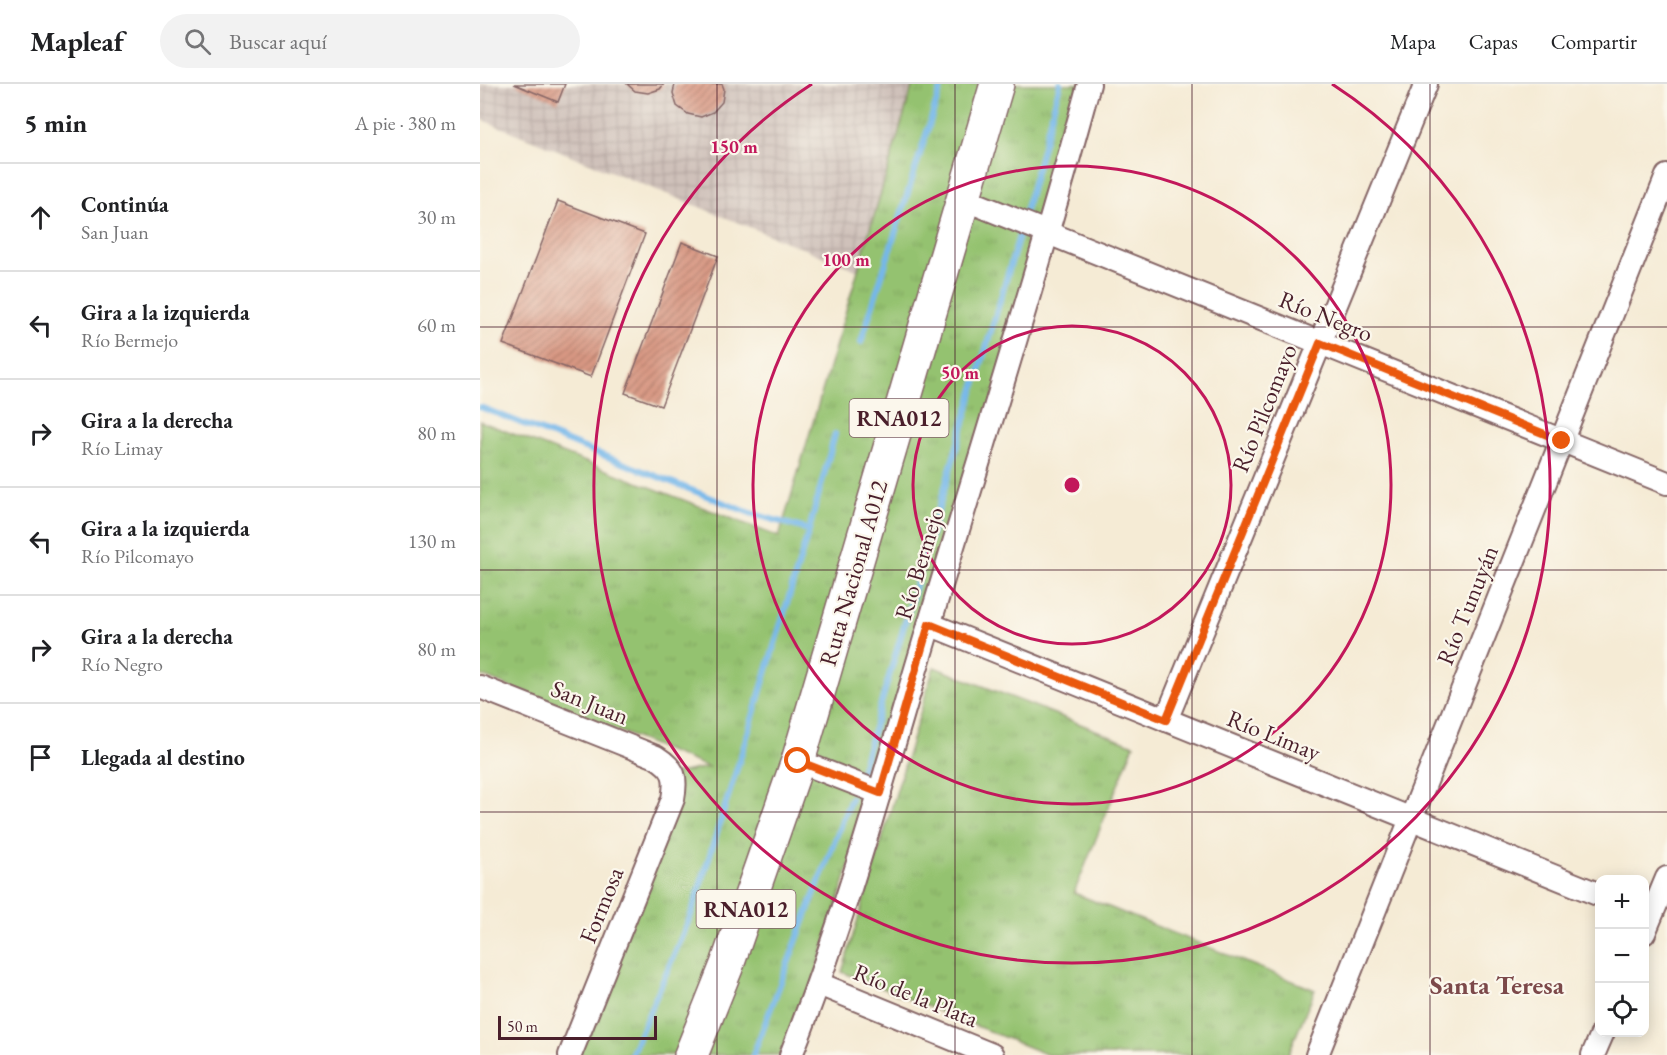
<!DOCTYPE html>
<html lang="es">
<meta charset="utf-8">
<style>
:root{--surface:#fff;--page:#f2f2f2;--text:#202124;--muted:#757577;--line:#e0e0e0}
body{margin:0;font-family:"EB Garamond",serif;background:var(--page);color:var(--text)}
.controls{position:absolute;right:18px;bottom:18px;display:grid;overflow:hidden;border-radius:12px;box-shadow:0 3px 15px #0003}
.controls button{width:54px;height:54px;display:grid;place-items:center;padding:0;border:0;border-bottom:2px solid var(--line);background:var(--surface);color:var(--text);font:30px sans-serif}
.scale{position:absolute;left:18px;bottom:15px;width:159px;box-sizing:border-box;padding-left:6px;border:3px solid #4a1f2b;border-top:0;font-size:16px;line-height:21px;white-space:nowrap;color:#4a1f2b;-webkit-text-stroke:4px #fbf7ec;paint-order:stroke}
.stop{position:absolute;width:18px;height:18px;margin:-14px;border:4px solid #ea580c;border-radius:50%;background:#fff}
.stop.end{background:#ea580c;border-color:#fff;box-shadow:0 2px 6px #0008}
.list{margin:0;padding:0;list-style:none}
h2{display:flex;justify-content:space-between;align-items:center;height:78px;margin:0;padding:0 24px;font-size:26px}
h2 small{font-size:20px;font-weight:400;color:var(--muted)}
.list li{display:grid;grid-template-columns:39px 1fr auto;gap:18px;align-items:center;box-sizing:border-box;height:108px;padding:0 24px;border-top:2px solid var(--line)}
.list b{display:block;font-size:22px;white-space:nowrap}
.list p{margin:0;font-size:20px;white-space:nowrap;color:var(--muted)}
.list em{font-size:20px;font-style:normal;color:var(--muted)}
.icon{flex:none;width:33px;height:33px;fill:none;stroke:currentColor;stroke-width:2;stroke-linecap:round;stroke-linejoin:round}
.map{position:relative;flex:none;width:1187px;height:971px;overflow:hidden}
header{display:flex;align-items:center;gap:36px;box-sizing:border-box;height:84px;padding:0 30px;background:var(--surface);border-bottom:2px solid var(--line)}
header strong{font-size:28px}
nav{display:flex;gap:33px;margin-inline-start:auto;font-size:21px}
.search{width:420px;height:54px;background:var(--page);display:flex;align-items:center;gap:15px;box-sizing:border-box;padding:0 21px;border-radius:33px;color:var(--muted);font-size:22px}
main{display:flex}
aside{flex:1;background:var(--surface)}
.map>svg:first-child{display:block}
.industrial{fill:url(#industrial-grid)}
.grass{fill:url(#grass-tufts);stroke:#6f704e;stroke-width:1.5}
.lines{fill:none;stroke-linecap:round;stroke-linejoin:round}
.stream{stroke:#75b7ea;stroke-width:6}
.building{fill:url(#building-hatch)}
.minor-casing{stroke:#866666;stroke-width:26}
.trunk-casing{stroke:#866666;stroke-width:36}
.minor{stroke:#fff;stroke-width:22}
.trunk{stroke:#fff;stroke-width:33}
.route{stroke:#ea580c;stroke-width:8}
.grid{fill:none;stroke:#4a1f2b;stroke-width:1.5;stroke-opacity:0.55}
.ring{fill:none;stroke:#c2185b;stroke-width:3}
.labels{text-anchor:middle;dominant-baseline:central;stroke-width:4.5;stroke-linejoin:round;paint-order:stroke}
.shield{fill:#fbf7ec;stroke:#7f6065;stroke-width:1.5}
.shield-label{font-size:22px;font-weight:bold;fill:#4a1f2b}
.street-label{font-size:24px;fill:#4a1f2b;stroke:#fbf7ec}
.neighbourhood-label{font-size:26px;font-weight:bold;fill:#7c494a;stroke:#fbf7ec}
.centre{fill:#c2185b;stroke:#fbf7ec;stroke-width:3}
.ring-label{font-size:18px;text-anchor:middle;font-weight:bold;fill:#c2185b;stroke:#fbf7ec;stroke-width:4.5;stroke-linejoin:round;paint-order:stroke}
</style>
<header>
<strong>Mapleaf</strong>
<div class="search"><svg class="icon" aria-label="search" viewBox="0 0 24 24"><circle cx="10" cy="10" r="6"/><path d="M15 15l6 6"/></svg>Buscar aquí</div>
<nav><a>Mapa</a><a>Capas</a><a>Compartir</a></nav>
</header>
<main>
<aside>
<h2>5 min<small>A pie · 380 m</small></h2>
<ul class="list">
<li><svg class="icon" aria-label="ahead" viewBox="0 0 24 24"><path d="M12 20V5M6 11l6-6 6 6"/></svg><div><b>Continúa</b><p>San Juan</p></div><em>30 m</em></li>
<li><svg class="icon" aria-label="left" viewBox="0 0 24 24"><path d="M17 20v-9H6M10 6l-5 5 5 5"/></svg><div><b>Gira a la izquierda</b><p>Río Bermejo</p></div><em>60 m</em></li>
<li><svg class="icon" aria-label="right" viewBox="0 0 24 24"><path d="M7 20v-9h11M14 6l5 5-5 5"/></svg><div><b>Gira a la derecha</b><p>Río Limay</p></div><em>80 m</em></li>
<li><svg class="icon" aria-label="left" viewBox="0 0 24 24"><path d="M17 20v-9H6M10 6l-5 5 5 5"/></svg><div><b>Gira a la izquierda</b><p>Río Pilcomayo</p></div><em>130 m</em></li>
<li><svg class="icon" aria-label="right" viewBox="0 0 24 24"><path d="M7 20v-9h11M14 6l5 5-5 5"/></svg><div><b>Gira a la derecha</b><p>Río Negro</p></div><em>80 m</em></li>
<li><svg class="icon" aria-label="arrive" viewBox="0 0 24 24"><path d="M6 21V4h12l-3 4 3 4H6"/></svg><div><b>Llegada al destino</b></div></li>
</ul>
</aside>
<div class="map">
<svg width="1187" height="971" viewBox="0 0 1187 971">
<defs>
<pattern id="industrial-grid" width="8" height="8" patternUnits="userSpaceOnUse" patternTransform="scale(1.5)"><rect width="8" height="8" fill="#cfc1ba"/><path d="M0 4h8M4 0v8" fill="none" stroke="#b3a5a0"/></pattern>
<pattern id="grass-tufts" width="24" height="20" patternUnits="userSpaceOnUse" patternTransform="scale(1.5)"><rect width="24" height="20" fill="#94c270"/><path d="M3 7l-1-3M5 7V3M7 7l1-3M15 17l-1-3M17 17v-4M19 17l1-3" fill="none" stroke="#81a661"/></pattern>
<pattern id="building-hatch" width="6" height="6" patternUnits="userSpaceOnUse" patternTransform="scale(1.5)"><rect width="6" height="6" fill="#d89883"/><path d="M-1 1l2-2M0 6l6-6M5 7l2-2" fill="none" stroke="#b17b6b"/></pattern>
</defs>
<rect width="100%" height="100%" fill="#fbf7ec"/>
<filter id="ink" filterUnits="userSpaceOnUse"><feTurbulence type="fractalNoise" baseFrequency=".0167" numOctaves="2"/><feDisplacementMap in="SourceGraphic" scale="12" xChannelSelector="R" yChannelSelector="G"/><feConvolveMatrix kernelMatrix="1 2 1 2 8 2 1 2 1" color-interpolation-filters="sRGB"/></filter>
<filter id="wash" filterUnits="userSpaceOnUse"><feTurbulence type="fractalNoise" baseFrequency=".008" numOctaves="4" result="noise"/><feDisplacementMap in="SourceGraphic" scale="24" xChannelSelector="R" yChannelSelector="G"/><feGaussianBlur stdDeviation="1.35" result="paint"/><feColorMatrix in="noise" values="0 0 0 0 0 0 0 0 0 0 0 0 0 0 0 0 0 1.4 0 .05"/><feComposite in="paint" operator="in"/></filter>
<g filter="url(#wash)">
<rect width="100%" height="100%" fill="#f5ebd5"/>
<path class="industrial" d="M0 0H433L379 187 0 35Z"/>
<g class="grass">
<path d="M433 0H609L311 971H90L194 690 228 683 0 591V337L299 453Z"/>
<path d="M454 583 654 661 594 809 835 906 808 971H568L362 888Z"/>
</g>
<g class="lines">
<g class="stream">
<path d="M545 128 580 0"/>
<path d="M381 258 462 0"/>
<path d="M0 323 270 429 329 446"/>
<path d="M380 691 539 152"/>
<path d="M151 971 211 831 269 646 329 446 355 350"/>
<path d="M273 971 371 714"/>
</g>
</g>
<g id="blocks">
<g class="building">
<path d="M34 0H85L78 18Z"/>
<path d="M147 0H184L180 5 168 9 155 7Z"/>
<path d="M195 0H242L244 5 242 18 233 28 221 33 208 30 197 22 193 9Z"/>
<path d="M78 117 165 150 111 293 23 260Z"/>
<path d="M202 158 238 172 181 322 145 309Z"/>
</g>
</g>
</g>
<g filter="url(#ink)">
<use href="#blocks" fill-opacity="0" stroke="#866666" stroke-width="1.5"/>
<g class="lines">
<defs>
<g id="minor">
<path d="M484 115 1187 399"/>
<path d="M449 540 1120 811"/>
<path d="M0 603 176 673C195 685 197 693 193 715L90 971"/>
<path d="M686 636 946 0"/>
<path d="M318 677 400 709"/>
<path d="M1164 849 1187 794"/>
<path d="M339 900 512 971"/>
<path d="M311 971C367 830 406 684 450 538 504 359 560 181 609 0"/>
<path d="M837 971 1187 92"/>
<path d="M1113 971 1123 948"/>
</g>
<path id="trunk" d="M211 971 247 881 318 677 517 0"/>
</defs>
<use href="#minor" class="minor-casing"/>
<use href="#trunk" class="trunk-casing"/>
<use href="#minor" class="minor"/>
<use href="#trunk" class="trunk"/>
</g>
</g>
<g class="lines" filter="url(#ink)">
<path class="route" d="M318 677 400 709 449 540 686 636 840 259 1082 357"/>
</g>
<path class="grid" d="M237 0V971M475 0V971M712 0V971M950 0V971M0 243H1187M0 486H1187M0 728H1187"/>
<g class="ring">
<circle cx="592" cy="401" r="159"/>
<circle cx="592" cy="401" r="319"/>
<path d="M852 0A478 478 0 1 1 332 0"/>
</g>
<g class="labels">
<g class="shield">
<rect x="369.5" y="315" width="99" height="38" rx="4.5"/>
<rect x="216.5" y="806" width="99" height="38" rx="4.5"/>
</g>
<g class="shield-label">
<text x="419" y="334">RNA012</text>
<text x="266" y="825">RNA012</text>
</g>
<g class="street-label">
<text transform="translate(846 232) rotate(22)">Río Negro</text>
<text transform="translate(784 324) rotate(-68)">Río Pilcomayo</text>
<text transform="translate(439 479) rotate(-73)">Río Bermejo</text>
<text transform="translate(373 489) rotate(-74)">Ruta Nacional A012</text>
<text transform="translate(987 521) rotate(-68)">Río Tunuyán</text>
<text transform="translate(110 618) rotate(22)">San Juan</text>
<text transform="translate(794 651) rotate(22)">Río Limay</text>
<text transform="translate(121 821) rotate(-68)">Formosa</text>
<text transform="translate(436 911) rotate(22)">Río de la Plata</text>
</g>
<g class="neighbourhood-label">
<text x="1017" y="901">Santa Teresa</text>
</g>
</g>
<circle cx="592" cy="401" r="9" class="centre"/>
<g class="ring-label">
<text x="254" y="69">150 m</text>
<text x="366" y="182">100 m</text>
<text x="480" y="295">50 m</text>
</g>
</svg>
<div class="controls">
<button>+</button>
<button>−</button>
<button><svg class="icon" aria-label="locate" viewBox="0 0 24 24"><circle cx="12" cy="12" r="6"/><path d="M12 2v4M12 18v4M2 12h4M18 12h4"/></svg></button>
</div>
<div class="scale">50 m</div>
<div class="stop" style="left:318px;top:677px"></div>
<div class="stop end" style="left:1082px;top:357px"></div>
</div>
</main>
